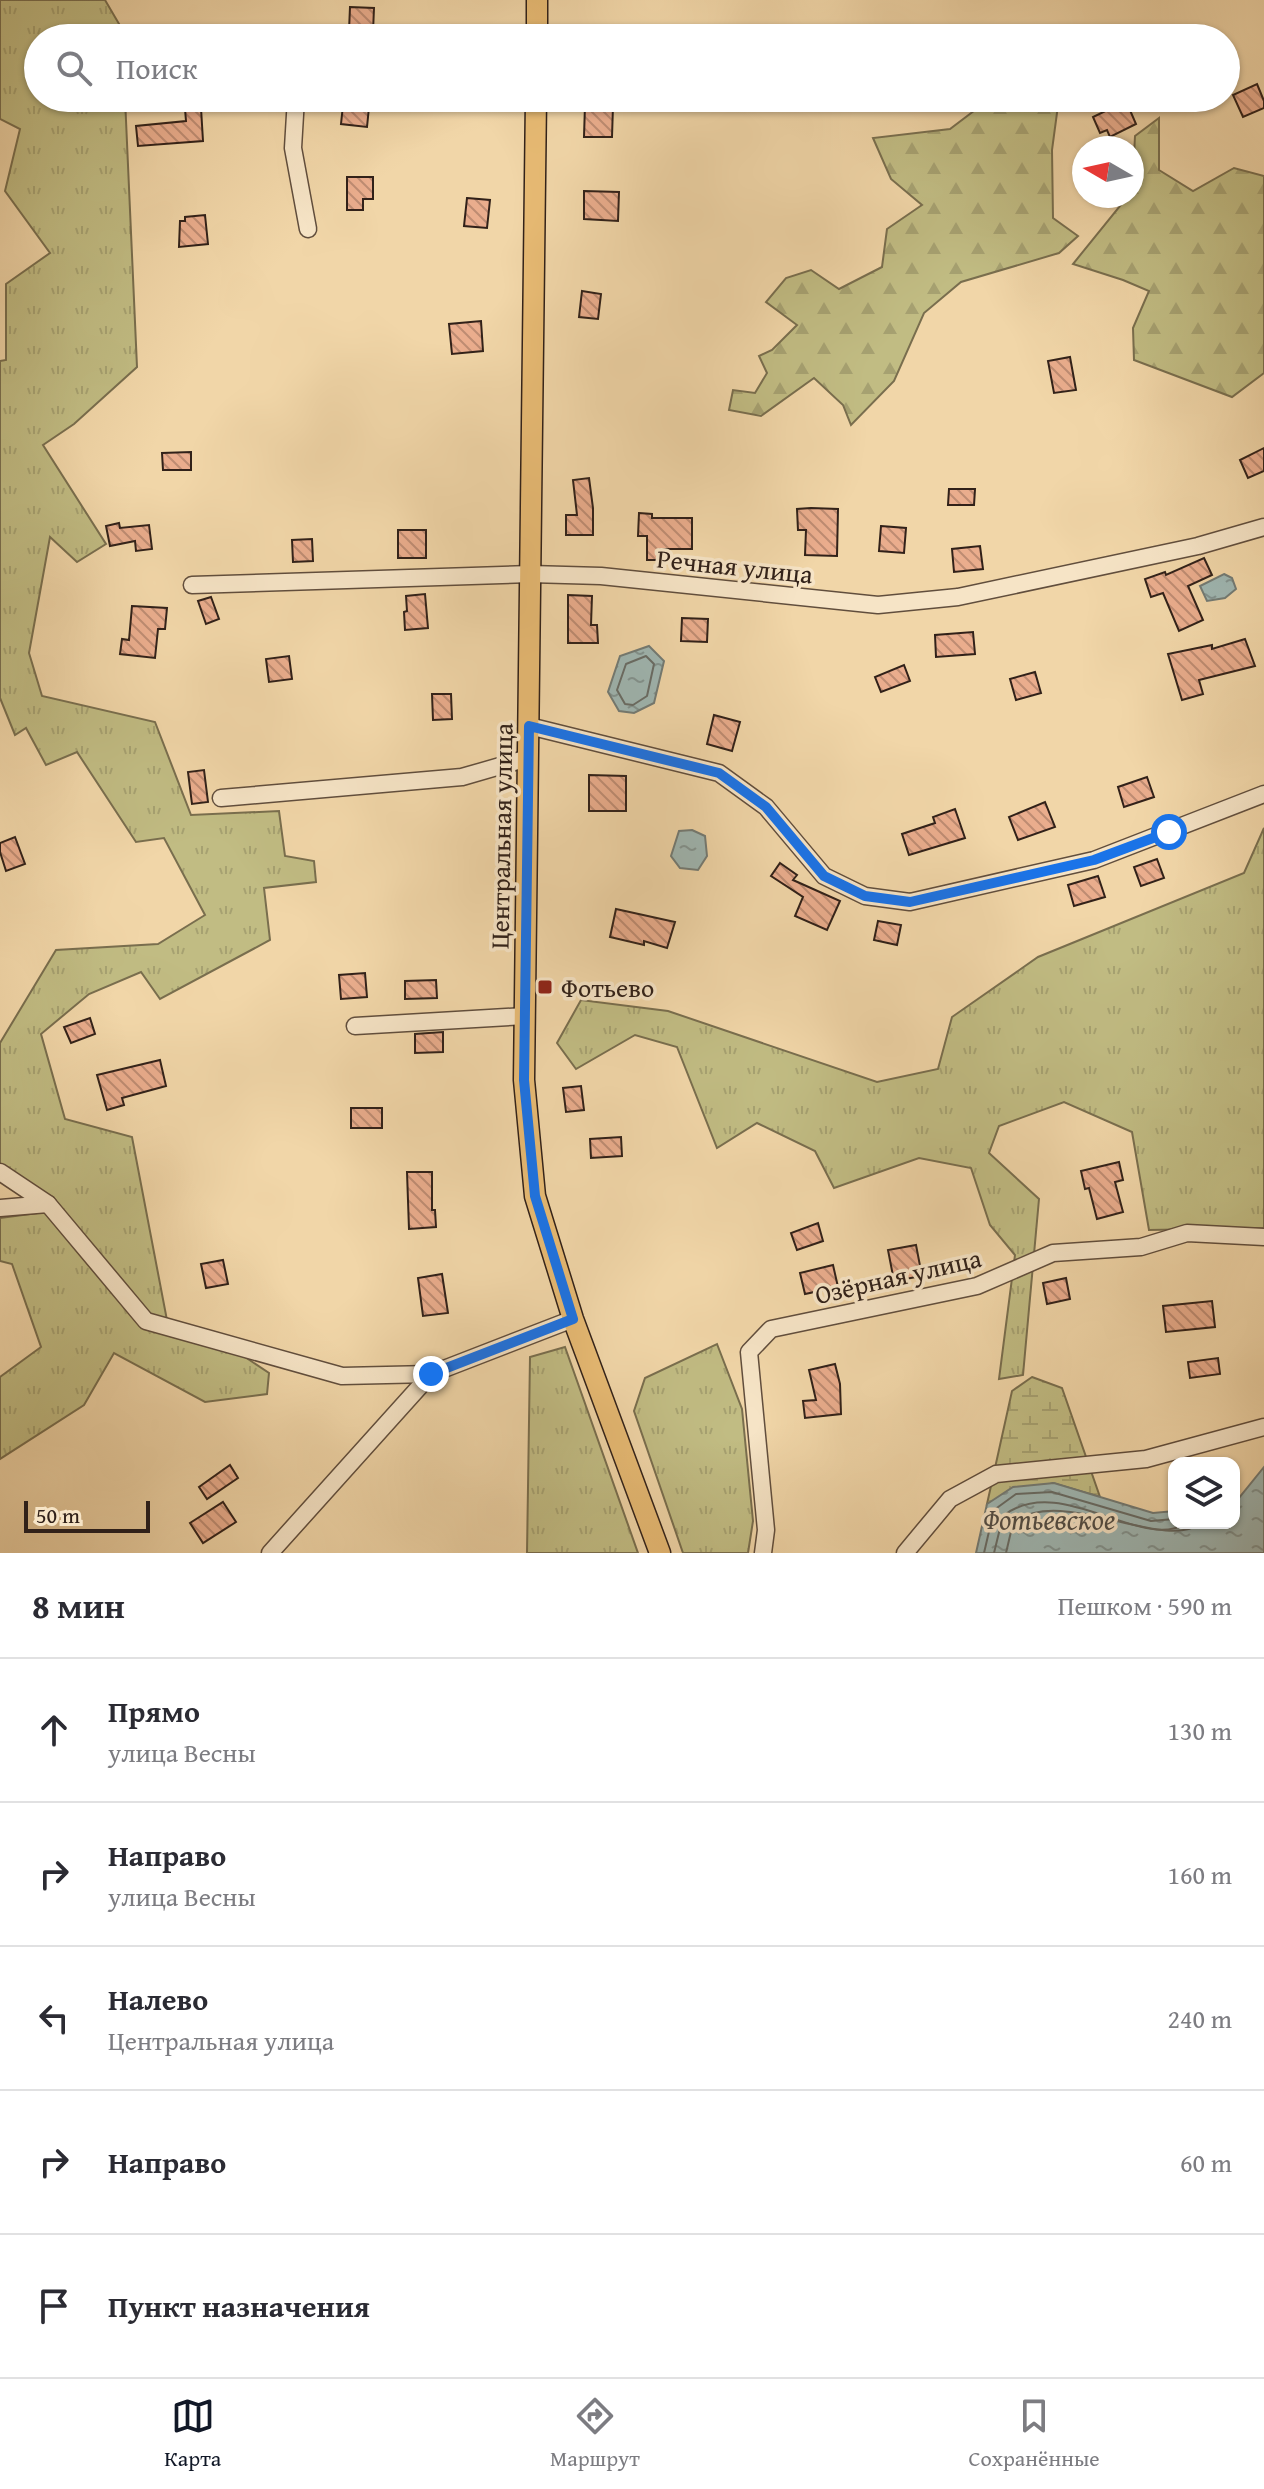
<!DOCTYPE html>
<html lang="ru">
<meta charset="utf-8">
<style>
:root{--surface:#fff;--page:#f2f2f3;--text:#2b2b33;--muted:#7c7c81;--line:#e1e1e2;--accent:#111827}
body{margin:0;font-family:"Gentium Book Plus",serif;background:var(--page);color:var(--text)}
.controls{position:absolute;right:24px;bottom:24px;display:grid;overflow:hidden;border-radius:16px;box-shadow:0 2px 6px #0004}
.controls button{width:72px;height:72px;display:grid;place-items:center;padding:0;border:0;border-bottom:2px solid var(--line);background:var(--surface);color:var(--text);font:40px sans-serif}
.compass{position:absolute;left:1072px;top:136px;width:72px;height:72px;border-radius:50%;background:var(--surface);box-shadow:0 2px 6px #0004;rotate:279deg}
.scale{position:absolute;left:24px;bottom:20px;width:126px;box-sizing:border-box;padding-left:8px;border:4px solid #312119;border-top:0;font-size:22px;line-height:28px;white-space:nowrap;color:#312119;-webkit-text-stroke:6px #f6e4c6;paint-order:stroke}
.stop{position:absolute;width:24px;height:24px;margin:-18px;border:6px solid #1a73e8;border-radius:50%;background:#fff}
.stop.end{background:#1a73e8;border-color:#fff;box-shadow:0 2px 8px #0008}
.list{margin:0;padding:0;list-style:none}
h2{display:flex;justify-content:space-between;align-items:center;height:104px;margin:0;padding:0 32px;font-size:34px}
h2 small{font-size:26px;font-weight:400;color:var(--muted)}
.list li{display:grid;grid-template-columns:52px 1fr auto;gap:24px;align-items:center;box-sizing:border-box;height:144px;padding:0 32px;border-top:2px solid var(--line)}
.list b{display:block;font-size:30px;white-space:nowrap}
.list p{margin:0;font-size:26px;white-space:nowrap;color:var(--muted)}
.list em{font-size:26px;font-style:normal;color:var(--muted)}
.icon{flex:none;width:44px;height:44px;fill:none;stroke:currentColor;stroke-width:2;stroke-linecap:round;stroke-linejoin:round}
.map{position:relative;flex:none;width:1264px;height:1553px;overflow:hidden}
.search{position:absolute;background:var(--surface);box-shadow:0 2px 6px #0004;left:24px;right:24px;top:24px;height:88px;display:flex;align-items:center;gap:20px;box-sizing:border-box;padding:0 28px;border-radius:44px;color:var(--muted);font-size:30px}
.sheet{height:824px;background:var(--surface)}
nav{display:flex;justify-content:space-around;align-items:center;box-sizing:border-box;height:112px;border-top:2px solid var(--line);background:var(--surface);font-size:22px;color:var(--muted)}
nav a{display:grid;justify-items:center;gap:4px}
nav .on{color:var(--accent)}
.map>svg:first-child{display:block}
.grass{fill:url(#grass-tufts);stroke:#796e4e;stroke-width:2}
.forest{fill:url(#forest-firs);stroke:#796e4e;stroke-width:2}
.wetland{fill:url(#wetland-marsh);stroke:#796e4e;stroke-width:2}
.water{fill:url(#water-ripples);stroke:#737b75;stroke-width:2}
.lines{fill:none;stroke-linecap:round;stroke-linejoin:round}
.shore{stroke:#686c66;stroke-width:2}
.building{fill:url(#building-back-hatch);stroke:#312119;stroke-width:2}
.minor-casing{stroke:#614e3d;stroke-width:19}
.major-casing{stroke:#312119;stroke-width:23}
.minor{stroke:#f6e4c6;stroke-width:16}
.major{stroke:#e8bb74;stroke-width:20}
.route{stroke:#1a73e8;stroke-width:10}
.poi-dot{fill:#8f2418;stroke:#f6e4c6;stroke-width:3}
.labels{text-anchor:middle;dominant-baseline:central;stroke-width:7;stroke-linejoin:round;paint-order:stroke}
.street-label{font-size:26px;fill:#312119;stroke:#f6e4c6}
.poi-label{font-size:26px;fill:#312119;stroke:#f6e4c6;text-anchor:start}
.water-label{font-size:28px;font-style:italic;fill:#524e47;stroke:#f6e4c6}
</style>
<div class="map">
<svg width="1264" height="1553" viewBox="0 0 1264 1553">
<defs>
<pattern id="grass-tufts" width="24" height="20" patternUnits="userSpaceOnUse" patternTransform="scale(2)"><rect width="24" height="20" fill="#c1bc83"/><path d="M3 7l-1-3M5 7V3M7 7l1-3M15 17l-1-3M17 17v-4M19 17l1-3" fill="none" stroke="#a6a171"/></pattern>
<pattern id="forest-firs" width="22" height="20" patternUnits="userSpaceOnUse" patternTransform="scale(2)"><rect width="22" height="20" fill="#c1bc83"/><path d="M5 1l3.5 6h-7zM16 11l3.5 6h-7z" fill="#a6a171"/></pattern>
<pattern id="wetland-marsh" width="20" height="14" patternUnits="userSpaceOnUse" patternTransform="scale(2)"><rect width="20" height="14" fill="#c1bc83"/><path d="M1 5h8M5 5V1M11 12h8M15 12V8" fill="none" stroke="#a6a171"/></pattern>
<pattern id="water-ripples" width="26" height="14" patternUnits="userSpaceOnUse" patternTransform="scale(2)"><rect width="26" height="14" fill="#9fb7b3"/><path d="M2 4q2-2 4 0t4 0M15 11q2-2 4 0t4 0" fill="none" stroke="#829491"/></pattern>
<pattern id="building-back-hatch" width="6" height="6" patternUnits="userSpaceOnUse" patternTransform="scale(2)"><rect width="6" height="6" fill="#eaad8d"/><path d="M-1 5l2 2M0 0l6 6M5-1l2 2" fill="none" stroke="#be8c72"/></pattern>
</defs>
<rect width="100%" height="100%" fill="#f1d6a8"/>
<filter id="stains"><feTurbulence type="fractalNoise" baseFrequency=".0025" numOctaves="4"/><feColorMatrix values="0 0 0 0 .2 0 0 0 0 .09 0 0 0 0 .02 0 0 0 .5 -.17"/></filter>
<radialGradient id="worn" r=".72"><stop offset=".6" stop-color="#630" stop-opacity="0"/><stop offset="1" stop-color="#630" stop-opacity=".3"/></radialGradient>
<g class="grass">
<path d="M0 0H105L122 29V38H38V98H125L137 367 74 424 43 445 106 544 77 562 50 537 29 653 42 696 155 722 191 815 279 811 285 856 314 861 316 882 264 888 270 940 160 999 141 972 89 994 41 1034 65 1119 132 1137 170 1336 239 1353 269 1373 267 1394 205 1402 114 1353 84 1405 0 1459V1377L41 1347 12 1264 0 1261V1218L60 1210 0 1170V1043L56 950 158 944 205 915 164 838 136 842 77 752 46 765 26 728 15 735 0 698V361L6 360V284L50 253 5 191 20 129 0 119Z"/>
<path d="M1264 828V1228L1149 1230 1132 1132 1064 1102 999 1126 989 1153 1039 1199 1023 1375 999 1379 1015 1255 990 1225 971 1168 919 1158 834 1188 815 1151 757 1123 717 1148 677 1047 635 1035 576 1069 557 1043 581 1000 668 1011 877 1082 938 1069 952 1017 1038 957 1244 873Z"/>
<path d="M717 1344 742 1409 753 1521 748 1553H683L634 1411 645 1378Z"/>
<path d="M565 1347 638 1553H527L530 1357Z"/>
</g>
<g class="forest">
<path d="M991 98H1059L1052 150 1053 218 1078 236 1059 253 961 282 924 313 894 381 851 425 843 405 814 378 761 416 729 410 733 390 755 393 767 373 759 356 772 350 797 325 766 302 786 278 811 270 839 289 882 267 887 229 922 205 891 179 873 138 950 129Z"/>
<path d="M1159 118V170L1193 191 1234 168 1264 176V373L1232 397 1134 360 1133 328 1149 291 1123 280 1073 264 1128 196H1132L1135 136Z"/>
</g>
<path class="wetland" d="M1032 1377 1062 1388 1100 1497 1053 1483 987 1504 1012 1391Z"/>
<g class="water">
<path d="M1224 574 1232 578 1236 589 1225 598 1207 601 1200 586Z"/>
<path d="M649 646 664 661 654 703 634 713 619 711 608 692 620 656Z"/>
<path d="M692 830 705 836 707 856 698 870 680 868 671 856 679 831Z"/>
<path d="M1264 1467V1553H976L987 1504 1013 1487 1054 1483 1153 1513 1174 1511V1523H1234V1504Z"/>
</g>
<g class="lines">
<g class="shore">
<path d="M646 656 654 664 647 696 633 705 625 704 617 690 626 664Z"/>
<path d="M984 1553 994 1510 1016 1494 1052 1492 1151 1521 1174 1519"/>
<path d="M994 1553 1003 1516C1060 1471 1142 1553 1187 1523"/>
<path d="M1006 1553 1013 1523C1060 1484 1164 1553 1201 1523"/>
</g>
</g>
<g class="building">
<path d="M350 7 374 8 373 32 349 31Z"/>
<path d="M1257 84 1264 101V108L1243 117 1233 95Z"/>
<path d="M1126 101 1136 124 1110 137 1107 130 1100 133 1093 117Z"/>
<path d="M343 105 369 107 367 127 341 124Z"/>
<path d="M585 105 613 106 612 137H584Z"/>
<path d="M201 108 203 141 138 146 136 126 186 121 185 109Z"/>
<path d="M347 177H373V199H363V210H347Z"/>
<path d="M584 191 619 192 618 221 584 219Z"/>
<path d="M467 198 490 200 487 228 464 226Z"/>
<path d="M205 215 208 244 179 247 180 221H185V217Z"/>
<path d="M582 291 601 294 598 319 579 317Z"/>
<path d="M481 321 483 351 452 354 449 324Z"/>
<path d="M1070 357 1076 390 1054 393 1048 361Z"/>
<path d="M1264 448V471L1248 478 1240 460Z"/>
<path d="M191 452V470H163L162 453Z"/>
<path d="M589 478 593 508V535H566V515H577L573 480Z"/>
<path d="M949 489H975L974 505H948Z"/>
<path d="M811 508 838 509 837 556 805 555 806 530H798L797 509Z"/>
<path d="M639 513 652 514V518H692V549H660V560H647V536H638Z"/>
<path d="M119 523 120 528 149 525 152 549 136 551 135 541 110 546 106 526Z"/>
<path d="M881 526 906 528 904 553 879 551Z"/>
<rect x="398" y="530" width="28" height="28"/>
<path d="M312 539 313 561 293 562 292 540Z"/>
<path d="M980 546 983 569 954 572 952 549Z"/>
<path d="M1204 558 1212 575 1188 586 1203 620 1179 631 1163 593 1151 597 1145 579 1165 572 1166 575Z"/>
<path d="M425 594 428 628 405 630 404 612 407 611 406 596Z"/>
<path d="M568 595 592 596 591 625H597L598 643H568Z"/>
<path d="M211 597 219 619 206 624 198 601Z"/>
<path d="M132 606 167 608 165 629H158L155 658 120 654 122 639 129 640Z"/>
<path d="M682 618 708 619 707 642 681 641Z"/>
<path d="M973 632 975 654 936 657 935 635Z"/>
<path d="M1245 639 1255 666 1199 680 1203 694 1182 700 1168 654 1212 645V649Z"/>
<path d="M289 656 292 679 269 682 266 659Z"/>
<path d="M904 665 910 681 881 692 875 677Z"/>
<path d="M1035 672 1041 693 1016 700 1010 679Z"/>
<path d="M432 694H451L452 719 433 720Z"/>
<path d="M714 715 740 722 732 751 707 744Z"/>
<path d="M204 770 208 802 192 804 188 772Z"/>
<path d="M589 775 626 776V811H589Z"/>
<path d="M1147 777 1154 797 1124 807 1118 787Z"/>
<path d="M1045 802 1055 827 1018 840 1009 817Z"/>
<path d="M955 809 965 838 909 855 902 834 935 823 933 817Z"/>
<path d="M15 837 25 864 6 871 0 852V843Z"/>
<path d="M1157 859 1164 878 1141 886 1134 867Z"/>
<path d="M780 863 797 875 793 880 840 901 827 930 795 916 803 897 771 876Z"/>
<path d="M1098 876 1105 897 1074 906 1068 885Z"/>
<path d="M616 909 675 922 667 948 644 941V945L610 937Z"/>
<path d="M878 921 901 925 897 945 874 940Z"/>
<path d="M365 973 367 997 341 999 339 975Z"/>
<path d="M436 980 437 998 405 999V981Z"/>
<path d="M90 1018 95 1034 71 1043 64 1027Z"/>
<path d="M443 1032V1052L415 1053V1034Z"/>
<path d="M160 1060 166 1086 122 1098 124 1105 107 1110 97 1075Z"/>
<path d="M581 1086 584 1110 566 1112 563 1088Z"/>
<rect x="351" y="1108" width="31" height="20"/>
<path d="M621 1137 622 1156 591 1158 590 1139Z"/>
<path d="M1119 1162 1123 1180 1115 1182 1123 1212 1097 1219 1089 1188 1085 1189 1081 1171Z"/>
<path d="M407 1172H432V1210H435L436 1227 409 1229Z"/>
<path d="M818 1223 823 1241 797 1250 791 1233Z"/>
<path d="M916 1245 922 1276 894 1281 888 1250Z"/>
<path d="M223 1260 228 1284 206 1288 201 1264Z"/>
<path d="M833 1265 838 1287 805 1294 800 1273Z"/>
<path d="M442 1274 448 1313 423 1316 418 1278Z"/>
<path d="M1066 1278 1070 1299 1047 1304 1043 1283Z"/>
<path d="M1212 1301 1215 1327 1166 1332 1163 1306Z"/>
<path d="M1218 1358 1220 1374 1190 1378 1188 1362Z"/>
<path d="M835 1364 840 1384 841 1414 805 1418 803 1401 816 1400 809 1370Z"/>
<path d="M230 1465 238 1478 207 1499 199 1487Z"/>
<path d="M223 1502 236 1522 203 1543 190 1523Z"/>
</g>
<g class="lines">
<defs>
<g id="minor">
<path d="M296 98 293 148 308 229"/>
<path d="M192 585 530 574 601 576 878 605 958 597 1198 546 1264 527"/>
<path d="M529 726 719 773 766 807 824 876 865 896 910 902 1094 860 1264 794"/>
<path d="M221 798 462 777 528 758"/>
<path d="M355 1026 525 1016"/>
<path d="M0 1172 48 1204 146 1321 342 1376 431 1374 573 1319"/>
<path d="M0 1208 48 1204"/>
<path d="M270 1553 431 1374"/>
<path d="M763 1553 766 1530 749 1352 771 1329 977 1286 1053 1253 1141 1247 1187 1233 1264 1237"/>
<path d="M905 1553 950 1499 996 1474 1146 1459 1264 1427"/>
</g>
<g id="major">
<path d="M537 38V0"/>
<path d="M536 98 524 1080 535 1196 573 1319 660 1553"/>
</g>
</defs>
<use href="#minor" class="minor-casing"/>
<use href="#major" class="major-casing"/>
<use href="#minor" class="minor"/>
<use href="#major" class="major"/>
</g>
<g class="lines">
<path class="route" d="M431 1374 573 1319 535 1196 524 1080 529 726 719 773 766 807 824 876 865 896 910 902 1094 860 1169 832"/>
</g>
<rect class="poi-dot" x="537" y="979" width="16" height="16" rx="4"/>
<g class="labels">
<g class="street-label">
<text transform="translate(735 566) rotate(6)">Речная улица</text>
<text transform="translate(501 836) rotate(-89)">Центральная улица</text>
<text transform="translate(898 1276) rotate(-13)">Озёрная улица</text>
</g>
<g class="poi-label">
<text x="561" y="987">Фотьево</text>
</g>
<g class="water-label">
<text x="1049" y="1518">Фотьевское</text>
</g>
</g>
<rect width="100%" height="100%" filter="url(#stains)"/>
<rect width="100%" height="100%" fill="url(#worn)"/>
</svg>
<div class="controls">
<button><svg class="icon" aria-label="layers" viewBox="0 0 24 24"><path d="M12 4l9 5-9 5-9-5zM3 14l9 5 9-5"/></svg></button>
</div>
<svg class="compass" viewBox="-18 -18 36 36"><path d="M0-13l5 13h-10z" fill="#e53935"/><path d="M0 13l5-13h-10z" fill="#7c7c81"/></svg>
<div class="scale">50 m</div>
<div class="stop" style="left:1169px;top:832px"></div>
<div class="stop end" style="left:431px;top:1374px"></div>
<div class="search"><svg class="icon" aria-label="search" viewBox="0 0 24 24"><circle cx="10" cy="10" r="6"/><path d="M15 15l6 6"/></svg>Поиск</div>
</div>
<section class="sheet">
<h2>8 мин<small>Пешком · 590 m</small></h2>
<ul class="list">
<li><svg class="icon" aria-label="ahead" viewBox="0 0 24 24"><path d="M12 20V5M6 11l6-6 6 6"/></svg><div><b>Прямо</b><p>улица Весны</p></div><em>130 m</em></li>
<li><svg class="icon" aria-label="right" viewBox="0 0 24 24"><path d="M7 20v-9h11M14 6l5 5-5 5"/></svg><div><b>Направо</b><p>улица Весны</p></div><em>160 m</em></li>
<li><svg class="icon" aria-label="left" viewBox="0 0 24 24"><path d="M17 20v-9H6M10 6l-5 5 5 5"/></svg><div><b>Налево</b><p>Центральная улица</p></div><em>240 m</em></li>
<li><svg class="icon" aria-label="right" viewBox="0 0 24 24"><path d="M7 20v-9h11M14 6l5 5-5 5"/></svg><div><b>Направо</b></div><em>60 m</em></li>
<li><svg class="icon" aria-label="arrive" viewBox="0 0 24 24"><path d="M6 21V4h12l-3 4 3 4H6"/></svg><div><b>Пункт назначения</b></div></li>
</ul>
</section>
<nav>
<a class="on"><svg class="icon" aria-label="map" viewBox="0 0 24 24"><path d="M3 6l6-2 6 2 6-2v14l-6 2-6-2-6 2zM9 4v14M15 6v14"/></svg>Карта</a>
<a><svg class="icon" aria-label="directions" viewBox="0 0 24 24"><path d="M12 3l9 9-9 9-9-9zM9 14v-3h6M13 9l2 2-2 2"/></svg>Маршрут</a>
<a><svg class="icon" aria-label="saved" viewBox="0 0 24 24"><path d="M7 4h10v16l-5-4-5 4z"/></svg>Сохранённые</a>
</nav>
